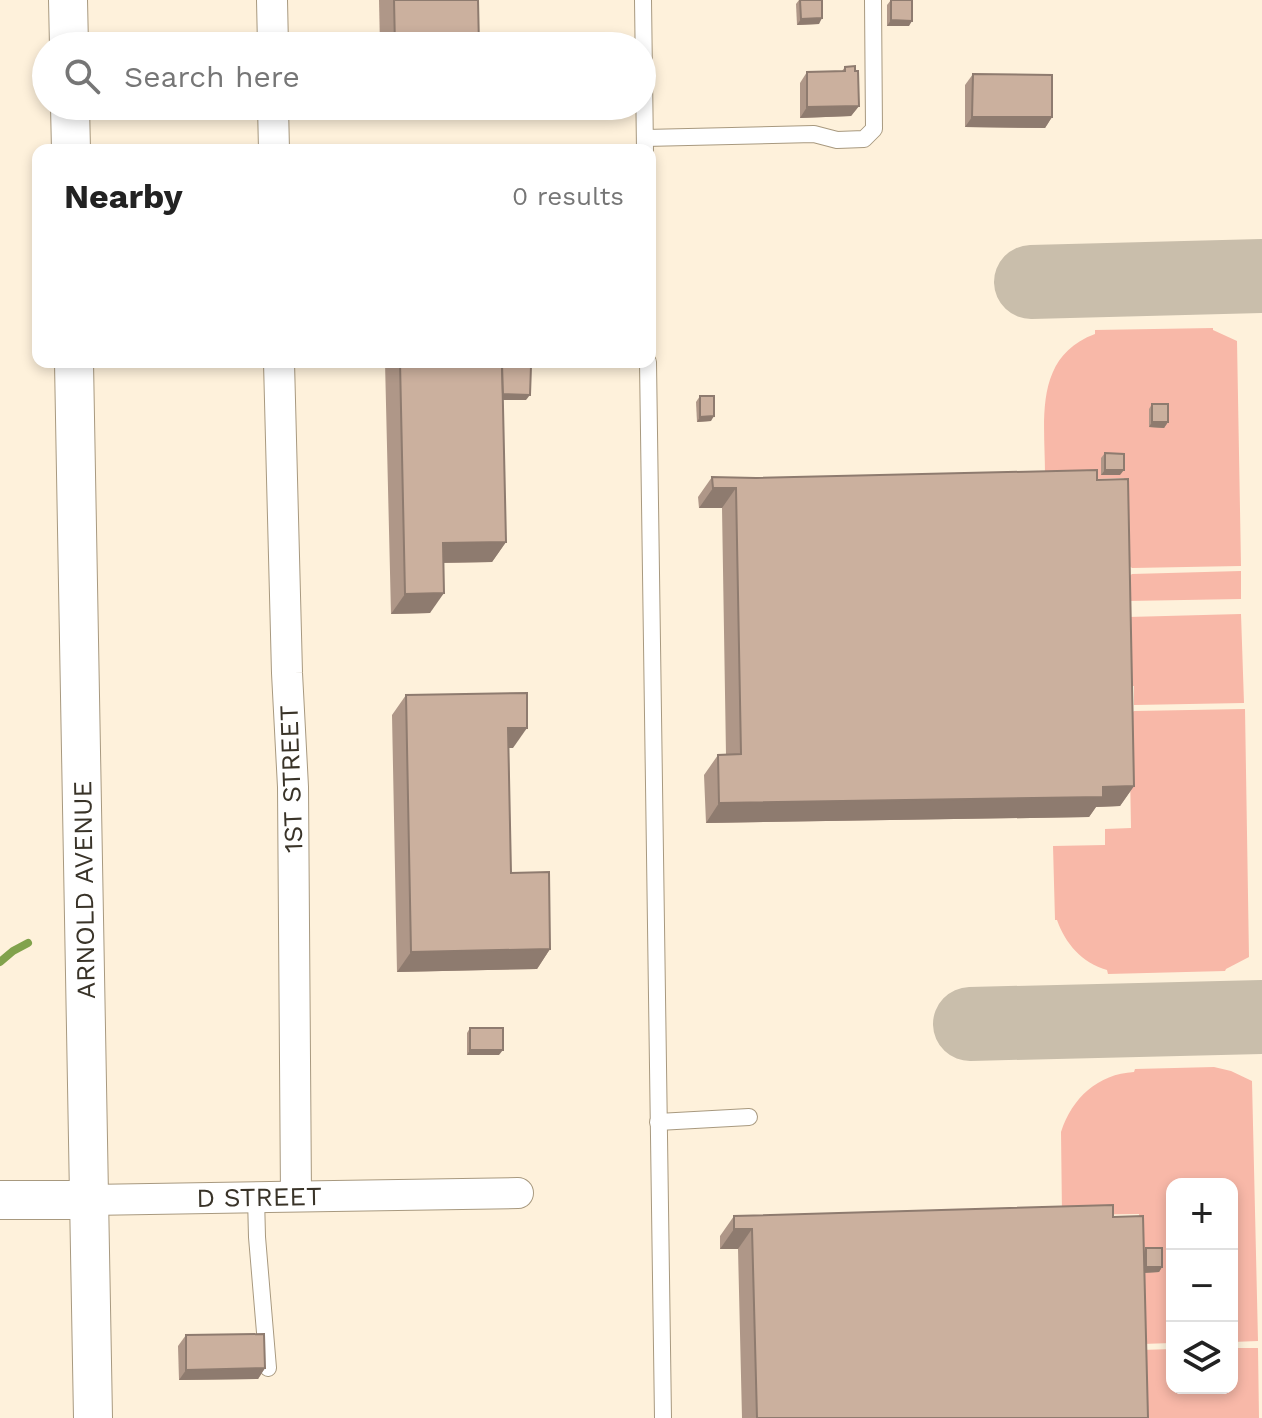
<!DOCTYPE html>
<meta charset="utf-8">
<style>
:root{--surface:#fff;--page:#f2f2f2;--text:#222;--muted:#767676;--line:#e0e0e0}
body{margin:0;font-family:"Work Sans",sans-serif;background:var(--page);color:var(--text)}
.controls{position:absolute;right:24px;bottom:24px;display:grid;overflow:hidden;border-radius:16px;box-shadow:0 4px 12px #0003}
.controls button{width:72px;height:72px;display:grid;place-items:center;padding:0;border:0;border-bottom:2px solid var(--line);background:var(--surface);color:var(--text);font:40px sans-serif}
.list{margin:0;padding:0;list-style:none}
h2{display:flex;justify-content:space-between;align-items:center;height:104px;margin:0;padding:0 32px;font-size:34px}
h2 small{font-size:26px;font-weight:400;color:var(--muted)}
.icon{flex:none;width:44px;height:44px;fill:none;stroke:currentColor;stroke-width:2;stroke-linecap:round;stroke-linejoin:round}
.map{position:relative;flex:none;width:1262px;height:1418px;overflow:hidden}
.search{position:absolute;background:var(--surface);box-shadow:0 4px 12px #0003;left:32px;top:32px;width:624px;height:88px;display:flex;align-items:center;gap:20px;box-sizing:border-box;padding:0 28px;border-radius:44px;color:var(--muted);font-size:30px}
.panel{position:absolute;background:var(--surface);box-shadow:0 4px 12px #0003;left:32px;top:144px;width:624px;height:224px;border-radius:16px}
.map>svg:first-child{display:block}
.green{fill:#f8b8a8}
.lines{fill:none;stroke-linecap:round;stroke-linejoin:round}
.stream{stroke:#81a24c;stroke-width:8}
.taxiway{stroke:#c9beab;stroke-width:74}
.service-casing{stroke:#a8997f;stroke-width:18}
.minor-casing{stroke:#a8997f;stroke-width:32}
.tertiary-casing{stroke:#a8997f;stroke-width:40}
.service{stroke:#fff;stroke-width:16}
.minor{stroke:#fff;stroke-width:30}
.tertiary{stroke:#fff;stroke-width:38}
.wall{fill:#af9788}
.shaded-wall{fill:#8e7b6f}
.building{fill:#cbb09e;stroke:#8e7b6f;stroke-width:2}
.labels{text-anchor:middle;dominant-baseline:central;stroke-width:6;stroke-linejoin:round;paint-order:stroke}
.street-label{font-size:26px;fill:#393328;stroke:#fff}
</style>
<div class="map">
<svg width="1262" height="1418" viewBox="0 0 1262 1418">
<rect width="100%" height="100%" fill="#fef1db"/>
<g class="green">
<path d="M1213 328V330L1237 341 1241 566 1132 568 1126 563 1124 478 1062 480 1045 474C1045 421 1033 357 1095 334V330Z"/>
<path d="M1241 571V599L1127 601V578L1132 574Z"/>
<path d="M1241 614 1244 703 1134 705V686H1129L1128 617Z"/>
<path d="M1245 709 1249 957 1226 969 1225 971 1108 974 1107 970C1082 963 1065 943 1057 920H1055L1053 846 1105 845V829L1131 828 1129 715 1134 711Z"/>
<path d="M1214 1067 1231 1071 1252 1081 1258 1341 1232 1342V1184H1172V1343L1142 1344 1139 1214 1062 1215 1061 1132C1072 1098 1098 1074 1134 1072L1135 1069Z"/>
<path d="M1232 1348H1258L1259 1418H1143L1142 1350 1172 1349V1388H1232Z"/>
</g>
<g class="lines">
<path class="stream" d="M0 962 13 951 28 943"/>
<g class="taxiway">
<path d="M1031 282 1262 276"/>
<path d="M970 1024 1262 1017"/>
</g>
<defs>
<g id="service">
<path d="M643 0 645 150"/>
<path d="M645 138 814 134 837 140 864 139 874 129 873 0"/>
<path d="M648 362 663 1418"/>
<path d="M658 1122 749 1117"/>
<path d="M256 1197 257 1237 268 1368"/>
</g>
<g id="minor">
<path d="M272 0 273 46"/>
<path d="M273 106 274 150"/>
<path d="M279 362 287 673 293 787 296 1196"/>
<path d="M89 1200 518 1193"/>
</g>
<g id="tertiary">
<path d="M68 0 69 46"/>
<path d="M70 106 71 150"/>
<path d="M74 362 93 1418"/>
<path d="M0 1200H89"/>
</g>
</defs>
<use href="#service" class="service-casing"/>
<use href="#minor" class="minor-casing"/>
<use href="#tertiary" class="tertiary-casing"/>
<use href="#service" class="service"/>
<use href="#minor" class="minor"/>
<use href="#tertiary" class="tertiary"/>
</g>
<g class="wall">
<path d="M379 0H478L479 46H380Z"/>
<path d="M799 0H822L819 24 797 25 796 4Z"/>
<path d="M891 0 909 26H887V5Z"/>
<path d="M845 67 859 106 851 116 800 118V83L807 72 842 71Z"/>
<path d="M973 74 1052 117 1045 128 965 127V85Z"/>
<path d="M385 362H502V365L526 400H503L506 542 492 562 443 563 430 613 391 614Z"/>
<path d="M700 396 711 421 697 422 696 402Z"/>
<path d="M1152 404 1168 422 1164 428 1149 427V409Z"/>
<path d="M1105 453 1120 475H1101V458Z"/>
<path d="M712 477 1097 480 1134 786 1120 806 1096 807 1089 817 706 823 704 775 718 755H726L722 508H699L698 497Z"/>
<path d="M406 695 513 748H509L511 873 550 949 537 969 397 972 392 715Z"/>
<path d="M470 1028 499 1055H467V1033Z"/>
<path d="M734 1216 1113 1217 1144 1251 1146 1248 1162 1267 1159 1272 1144 1273 1148 1418H742L738 1249H720V1236Z"/>
<path d="M186 1335 265 1368 258 1379 179 1380 178 1346Z"/>
</g>
<g class="shaded-wall">
<path d="M822 18 819 24 797 25 801 19Z"/>
<path d="M891 20 912 21 909 26H887Z"/>
<path d="M859 106 851 116 800 118 807 107Z"/>
<path d="M972 117H1052L1045 128 965 127Z"/>
<path d="M500 394 530 395 526 400H497Z"/>
<path d="M714 416 711 421 697 422 700 417Z"/>
<path d="M1152 422H1168L1164 428 1149 427Z"/>
<path d="M1105 470H1124L1120 475H1101Z"/>
<path d="M713 488H736L722 508H699Z"/>
<path d="M506 542 492 562 429 563 443 543Z"/>
<path d="M444 593 430 613 391 614 405 594Z"/>
<path d="M508 728H527L513 748H494Z"/>
<path d="M1134 786 1120 806 1096 807 1089 817 706 823 719 803Z"/>
<path d="M550 949 537 969 397 972 411 952Z"/>
<path d="M470 1050H503L499 1055H467Z"/>
<path d="M734 1229H752L738 1249H720Z"/>
<path d="M1146 1267H1162L1159 1272 1142 1273Z"/>
<path d="M265 1368 258 1379 179 1380 186 1370Z"/>
</g>
<g class="building">
<path d="M394 0H478L479 46H395Z"/>
<path d="M800 0H822V18L801 19Z"/>
<path d="M891 0H912V21L891 20Z"/>
<path d="M855 66V71H858L859 106 807 107V72L845 71V67Z"/>
<path d="M973 74 1052 75V117H972Z"/>
<path d="M400 362H502L506 542 443 543 444 593 405 594Z"/>
<path d="M502 365 531 366 530 395 503 394Z"/>
<path d="M700 396H714V416L700 417Z"/>
<rect x="1152" y="404" width="16" height="18"/>
<path d="M1105 453 1124 454V470H1105Z"/>
<path d="M1097 470V480L1128 479 1134 786 1103 787V797L719 803 718 755 741 754 736 488H713L712 477 756 478Z"/>
<path d="M527 693V728H508L511 873 549 872 550 949 411 952 406 695Z"/>
<rect x="470" y="1028" width="33" height="22"/>
<path d="M1113 1205V1217L1143 1216 1148 1418H757L752 1229H734V1216Z"/>
<rect x="1146" y="1248" width="16" height="19"/>
<path d="M264 1334 265 1368 186 1370V1335Z"/>
</g>
<g class="labels">
<g class="street-label">
<text transform="translate(291 779) rotate(-92)">1ST STREET</text>
<text transform="translate(84 890) rotate(-91)">ARNOLD AVENUE</text>
<text transform="translate(259 1197) rotate(-1)">D STREET</text>
</g>
</g>
</svg>
<div class="controls">
<button>+</button>
<button>−</button>
<button><svg class="icon" aria-label="layers" viewBox="0 0 24 24"><path d="M12 4l9 5-9 5-9-5zM3 14l9 5 9-5"/></svg></button>
</div>
<div class="search"><svg class="icon" aria-label="search" viewBox="0 0 24 24"><circle cx="10" cy="10" r="6"/><path d="M15 15l6 6"/></svg>Search here</div>
<section class="panel">
<h2>Nearby<small>0 results</small></h2>
<ul class="list">
</ul>
</section>
</div>
